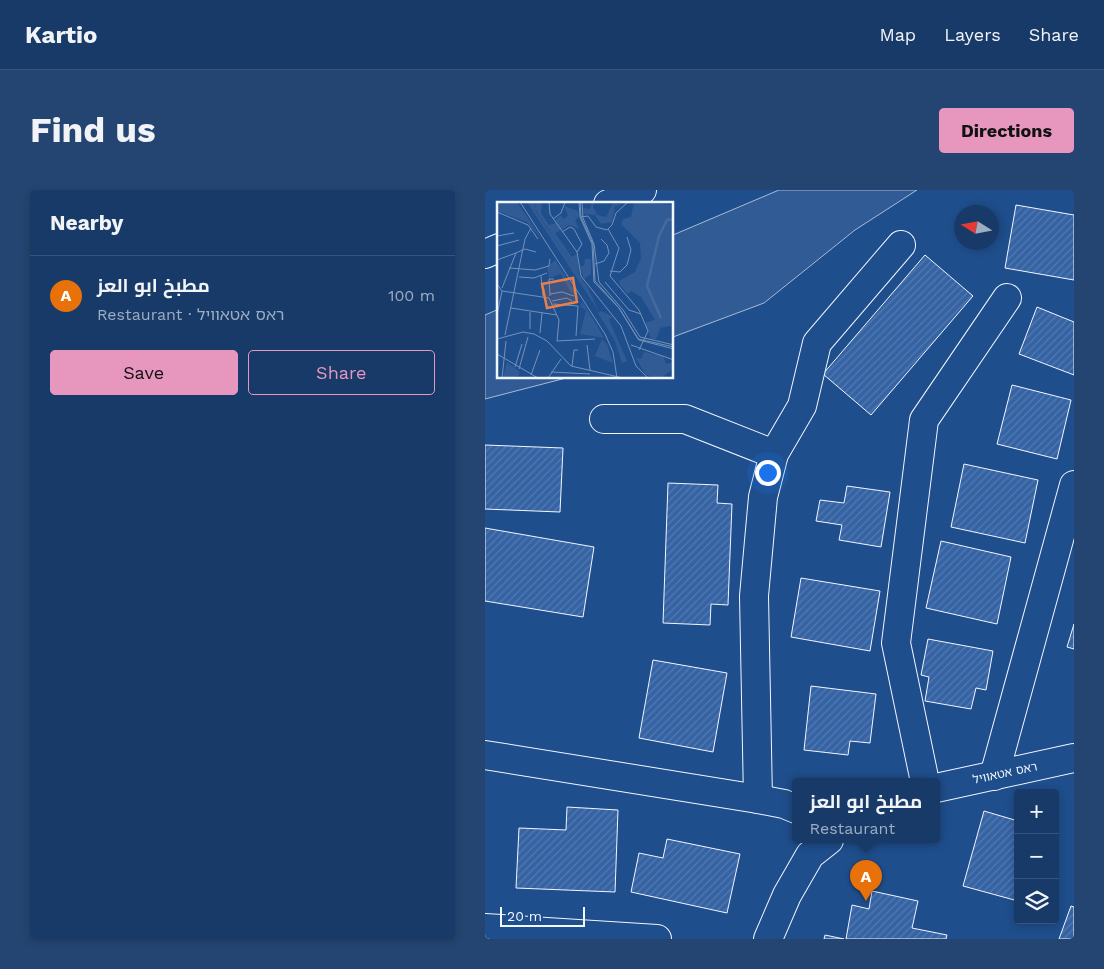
<!DOCTYPE html>
<meta charset="utf-8">
<style>
:root{--surface:#173a69;--page:#244571;--text:#f1f3f6;--muted:#9eadc0;--line:#36547d;--accent:#e797bd}
body{margin:0;font-family:"Work Sans",Cairo,"Noto Sans Hebrew",sans-serif;background:var(--page);color:var(--text)}
.controls{position:absolute;right:15px;bottom:15px;display:grid;overflow:hidden;border-radius:5px;box-shadow:0 2px 8px #0003}
.controls button{width:45px;height:45px;display:grid;place-items:center;padding:0;border:0;border-bottom:1px solid var(--line);background:var(--surface);color:var(--text);font:25px sans-serif}
.compass{position:absolute;left:469px;top:15px;width:45px;height:45px;border-radius:50%;background:var(--surface);box-shadow:0 2px 8px #0003;rotate:281deg}
.scale{position:absolute;left:15px;bottom:12px;width:85px;box-sizing:border-box;padding-left:5px;border:2px solid #f2f6ff;border-top:0;font-size:14px;line-height:18px;white-space:nowrap;color:#f2f6ff;-webkit-text-stroke:4px #1f4e8c;paint-order:stroke}
.you{position:absolute;left:282px;top:282px;width:18px;height:18px;margin:-12px;border:4px solid #fff;border-radius:50%;background:#1a73e8;box-shadow:0 0 0 8px #1a73e833}
.badge{display:grid;place-items:center;width:32px;height:32px;border-radius:50%;background:var(--accent);color:#fff;font-size:16px;font-weight:700}
.pin{position:absolute;translate:-50% -41px;filter:drop-shadow(0 1px 2px #0008)}
.pin::after{content:'';position:absolute;top:26px;width:18px;height:15px;background:inherit;clip-path:polygon(0 0,100% 0,50% 100%)}
.popup{position:absolute;left:307px;top:588px;width:148px;height:65px;box-sizing:border-box;display:grid;place-content:center;border-radius:5px;background:var(--surface);filter:drop-shadow(0 1px 4px #0005);font-size:16px;white-space:nowrap;color:var(--muted)}
.popup b{font-size:19px;color:var(--text)}
.popup::after{content:'';position:absolute;left:50%;top:100%;margin-left:-10px;border:10px solid transparent;border-top-color:var(--surface)}
.list{margin:0;padding:0;list-style:none}
h2{display:flex;justify-content:space-between;align-items:center;height:65px;margin:0;padding:0 20px;font-size:21px}
h2 small{font-size:16px;font-weight:400;color:var(--muted)}
.list li{display:grid;grid-template-columns:32px 1fr auto;gap:15px;align-items:center;box-sizing:border-box;height:80px;padding:0 20px;border-top:1px solid var(--line)}
.list b{display:block;font-size:19px;white-space:nowrap}
.list p{margin:0;font-size:16px;white-space:nowrap;color:var(--muted)}
.list em{font-size:16px;font-style:normal;color:var(--muted)}
.actions{display:flex;gap:10px;padding:15px 20px}
.actions a{flex:1;padding:11px 0;border:1px solid var(--accent);border-radius:5px;text-align:center;font-size:18px;color:var(--accent)}
.actions .main{background:var(--accent);color:#111}
.icon{flex:none;width:28px;height:28px;fill:none;stroke:currentColor;stroke-width:2;stroke-linecap:round;stroke-linejoin:round}
.map{position:relative;flex:none;width:589px;height:749px;overflow:hidden;border-radius:5px}
header{display:flex;align-items:center;gap:30px;box-sizing:border-box;height:70px;padding:0 25px;background:var(--surface);border-bottom:1px solid var(--line)}
header strong{font-size:24px}
nav{display:flex;gap:28px;margin-inline-start:auto;font-size:18px}
.intro{display:flex;align-items:center;justify-content:space-between;box-sizing:border-box;height:120px;padding:0 30px}
h1{margin:0;font-size:35px}
.button{padding:12px 22px;border-radius:5px;background:var(--accent);color:#111;font-size:18px;font-weight:700}
main{display:flex;gap:30px;padding:0 30px}
aside{flex:1;background:var(--surface);border-radius:5px;box-shadow:0 2px 8px #0003}
.map>svg:first-child{display:block}
.built{fill:#305b95;stroke:#a8bbd7}
.building{fill:url(#building-hatch);stroke:#f2f6ff}
.lines{fill:none;stroke-linecap:round;stroke-linejoin:round}
.minor-casing{stroke:#f2f6ff;stroke-width:30}
.highway-casing{stroke:#f2f6ff;stroke-width:30}
.minor{stroke:#1f4e8c;stroke-width:28}
.highway{stroke:#1f4e8c;stroke-width:28}
.labels{text-anchor:middle;dominant-baseline:central;stroke-width:4;stroke-linejoin:round;paint-order:stroke}
.street-label{font-size:12px;fill:#f2f6ff;stroke:#1f4e8c}
.inset-river{fill:none;stroke:#446ba0;stroke-width:2.5}
.inset-road{fill:none;stroke:#7391ba;stroke-width:1}
.view{fill:#ea8049;fill-opacity:0.15;stroke:#ea8049;stroke-width:2.5}
.inset-edge{fill:none;stroke:#f2f6ff;stroke-width:2.5}
</style>
<header>
<strong>Kartio</strong>
<nav><a>Map</a><a>Layers</a><a>Share</a></nav>
</header>
<div class="intro"><h1>Find us</h1><a class="button">Directions</a></div>
<main>
<aside>
<h2>Nearby<small></small></h2>
<ul class="list">
<li><span class="badge" style="background:#e8710a">A</span><div><b>مطبخ ابو العز</b><p>Restaurant · ראס אטאוויל</p></div><em>100 m</em></li>
</ul>
<div class="actions"><a class="main">Save</a><a>Share</a></div>
</aside>
<div class="map">
<svg width="589" height="749" viewBox="0 0 589 749">
<defs>
<pattern id="building-hatch" width="6" height="6" patternUnits="userSpaceOnUse" patternTransform="scale(1.25)"><rect width="6" height="6" fill="#3563a3"/><path d="M-1 1l2-2M0 6l6-6M5 7l2-2" fill="none" stroke="#537ab1"/></pattern>
</defs>
<rect width="100%" height="100%" fill="#1f4e8c"/>
<g class="built">
<path d="M294 0H432L370 40 279 113 188 147V45Z"/>
<path d="M14 119V188H81L0 209V125Z"/>
</g>
<g class="building">
<path d="M531 15 589 25V90L520 78Z"/>
<path d="M440 65 488 106 386 225 338 184Z"/>
<path d="M552 117 589 132V185L534 164Z"/>
<path d="M527 195 586 210 572 269 512 254Z"/>
<path d="M0 255 78 258 75 322 0 319Z"/>
<path d="M479 274 553 290 540 353 466 337Z"/>
<path d="M183 293 233 295 232 313 247 314 243 415 226 414 225 435 178 433Z"/>
<path d="M362 296 405 302 396 357 354 350 357 335 331 331 335 310 359 313Z"/>
<path d="M0 338 109 357 98 427 0 411Z"/>
<path d="M456 351 526 367 512 434 441 418Z"/>
<path d="M316 388 395 401 385 461 306 447Z"/>
<path d="M589 434V459L582 457Z"/>
<path d="M443 449 508 461 501 500 491 498 486 519 440 511 444 487 436 485Z"/>
<path d="M168 470 242 483 228 562 154 548Z"/>
<path d="M326 496 391 504 385 553 365 551 363 565 319 560Z"/>
<path d="M82 617 133 620 130 702 31 698 34 638 81 640Z"/>
<path d="M499 621 533 631V711L478 696Z"/>
<path d="M182 649 255 664 242 723 146 702 154 663 178 668Z"/>
<path d="M387 701 433 711 427 738 462 745 461 749H361L367 715 384 719Z"/>
<path d="M586 716 589 717V749H574Z"/>
<path d="M340 745 359 749H339Z"/>
</g>
<g class="lines">
<defs>
<g id="minor">
<path d="M119 229H200L289 264"/>
<path d="M0 565 273 609 299 614 311 619"/>
<path d="M509 586 589 295"/>
<path d="M440 592 411 453 439 230 522 108"/>
<path d="M451 598 589 568"/>
<path d="M273 609 269 406 278 307 289 264 317 216 332 153 416 55"/>
<path d="M0 738 172 749"/>
<path d="M283 749 302 705 325 665 344 650"/>
</g>
<g id="highway">
<path d="M123 14 157 0"/>
<path d="M0 64 14 58"/>
</g>
</defs>
<use href="#minor" class="minor-casing"/>
<use href="#highway" class="highway-casing"/>
<use href="#minor" class="minor"/>
<use href="#highway" class="highway"/>
</g>
<g class="labels">
<g class="street-label">
<text transform="translate(520 583) rotate(-12)">ראס אטאוויל</text>
</g>
</g>
<g transform="translate(12 12)">
<rect width="176" height="176" fill="#1f4e8c"/>
<path d="M0 0H20L47 40 30 20 0 9ZM30 0H38L39 10 91 86 102 110ZM88 57H94V72L87 77 83 64H87ZM58 58 83 97 73 89 64 72 52 76 50 66ZM85 99 102 127 107 136 83 132 89 108 83 105ZM10 160 23 170 20 176 6 175Z" fill="#305b95"/>
<path d="M137 0 176 3 174 124 163 126 144 95 134 89 131 92 123 83 122 79 138 70 144 56 143 41 124 22 126 17 134 15ZM104 109 116 115 112 118 130 159 125 161 118 139 101 111ZM105 137 110 142 116 161 98 154Z" fill="#305b95"/>
<path d="M38 0 45 1 44 11 52 23 59 21V17L64 13 66 17 71 14 67 4 81 9 82 14 78 19 82 27 73 23 58 31 75 55 80 52 82 73 39 9ZM95 0H103L97 1 96 5 100 13 109 15 116 1 125 3 118 4 115 20 104 22 98 13 87 12 86 6 93 7ZM160 117 163 127 159 137H154L148 121ZM147 150 166 154 169 162 176 160V167L164 176 149 173 138 155 144 157Z" fill="#305b95"/>
<path class="inset-river" d="M164 116 150 84 162 34 170 18 177 17"/>
<path class="inset-road" d="M23 0 108 132 116 150 120 176M52 0 53 12 80 50 84 74 124 124 139 164 151 176M82 0 83 15 95 42 97 80 122 106 142 138 177 147M83 0 84 15 96 42 98 79 122 106 141 137 177 145M85 0 86 16 97 42 102 80 126 108 143 135 177 143M0 10 31 23 41 37M84 15 91 14 99 25 110 28 115 23 119 11 131 0M56 17 64 11 68 0M111 27 122 46 113 74 142 108 151 129 142 148M65 30 73 25 77 27 85 42 80 50M0 34 17 31M0 44 22 38M0 58 19 51M98 62 107 59 112 51 110 43 104 37M12 66 38 68 52 64 53 57M113 69 123 70 130 63 134 48 130 35M44 74 46 94M22 75 37 76 50 71M108 80 132 108 144 112M0 82 5 89 0 113M5 86 19 51 28 47 39 50M5 89 52 96 62 118 60 139 98 137M53 92 65 90 77 94M53 94 52 77H57M55 99 70 96 75 99M56 102 81 104 79 134M14 106 60 113M33 127V110M43 131 45 111M8 133 28 37 34 26M0 137 26 130 37 132 50 139 74 164 126 176M90 143 93 168M134 143 177 158M0 152 41 176M75 164 77 148H81M18 165 25 142M22 167 31 135M54 170 93 172M34 173 43 148M5 176 9 139M51 176 64 157"/>
<path class="view" d="M76 76 80 100 50 106 45 82Z"/>
<rect width="176" height="176" class="inset-edge"/>
</g>
</svg>
<div class="controls">
<button>+</button>
<button>−</button>
<button><svg class="icon" aria-label="layers" viewBox="0 0 24 24"><path d="M12 4l9 5-9 5-9-5zM3 14l9 5 9-5"/></svg></button>
</div>
<svg class="compass" viewBox="-18 -18 36 36"><path d="M0-13l5 13h-10z" fill="#e53935"/><path d="M0 13l5-13h-10z" fill="#9eadc0"/></svg>
<div class="scale">20 m</div>
<div class="you"></div>
<div class="pin badge" style="left:381px;top:711px;background:#e8710a">A</div>
<div class="popup"><b>مطبخ ابو العز</b>Restaurant</div>
</div>
</main>
